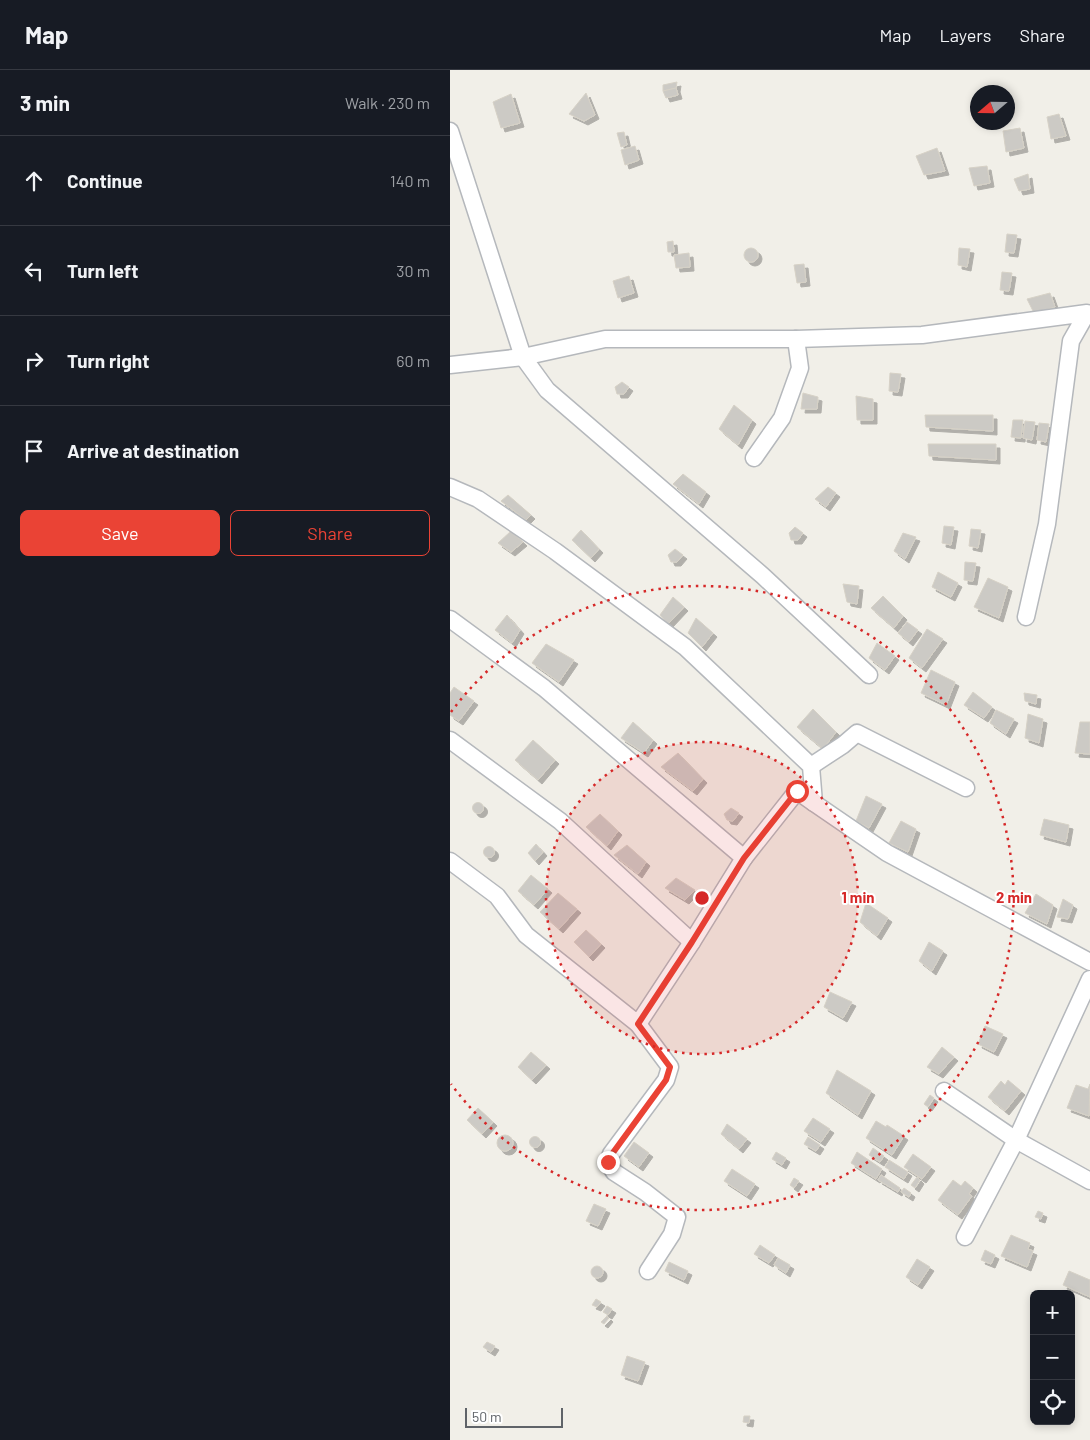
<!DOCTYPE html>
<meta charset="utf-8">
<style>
:root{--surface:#171b24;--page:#242831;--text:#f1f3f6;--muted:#9ea1a6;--line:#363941;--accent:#ea4335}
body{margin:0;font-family:Barlow,sans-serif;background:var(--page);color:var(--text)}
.controls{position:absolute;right:15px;bottom:15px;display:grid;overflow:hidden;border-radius:8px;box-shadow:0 2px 8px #0003}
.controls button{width:45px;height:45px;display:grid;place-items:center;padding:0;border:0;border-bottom:1px solid var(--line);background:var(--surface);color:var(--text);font:25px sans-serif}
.compass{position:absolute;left:520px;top:15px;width:45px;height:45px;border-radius:50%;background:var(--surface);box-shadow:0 2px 8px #0003;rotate:250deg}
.scale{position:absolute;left:15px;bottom:12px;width:98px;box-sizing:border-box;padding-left:5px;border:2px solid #5f6368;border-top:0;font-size:14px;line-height:18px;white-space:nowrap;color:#5f6368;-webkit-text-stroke:4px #fff;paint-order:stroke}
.stop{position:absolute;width:15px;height:15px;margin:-11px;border:4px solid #ea4335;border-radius:50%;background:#fff}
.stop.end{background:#ea4335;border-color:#fff;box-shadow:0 1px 5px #0008}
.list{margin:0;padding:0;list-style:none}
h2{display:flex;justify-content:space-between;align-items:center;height:65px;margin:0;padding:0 20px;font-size:21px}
h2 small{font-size:16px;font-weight:400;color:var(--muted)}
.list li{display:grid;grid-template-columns:32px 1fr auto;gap:15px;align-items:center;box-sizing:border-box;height:90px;padding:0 20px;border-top:1px solid var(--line)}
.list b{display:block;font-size:19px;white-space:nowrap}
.list em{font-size:16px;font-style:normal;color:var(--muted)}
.actions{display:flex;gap:10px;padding:15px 20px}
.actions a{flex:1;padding:11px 0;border:1px solid var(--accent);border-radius:8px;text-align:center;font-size:18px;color:var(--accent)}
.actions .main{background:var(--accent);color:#fff}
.icon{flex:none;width:28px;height:28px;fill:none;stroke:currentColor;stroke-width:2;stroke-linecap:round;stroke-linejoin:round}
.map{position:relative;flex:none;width:640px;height:1370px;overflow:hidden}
header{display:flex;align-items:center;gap:30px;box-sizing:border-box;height:70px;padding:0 25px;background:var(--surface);border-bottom:1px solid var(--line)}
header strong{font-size:24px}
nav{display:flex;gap:28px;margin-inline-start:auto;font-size:18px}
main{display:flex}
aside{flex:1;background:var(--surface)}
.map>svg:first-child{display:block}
.building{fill:#cccac5;stroke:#d6d1c6;filter:url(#shadow)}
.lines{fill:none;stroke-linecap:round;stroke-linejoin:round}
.minor-casing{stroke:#b5b8bc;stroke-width:19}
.minor{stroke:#fff;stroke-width:16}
.route{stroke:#ea4335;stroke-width:6}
.ring{fill:none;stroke:#d62828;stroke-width:2.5;stroke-dasharray:2.5 5}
.centre{fill:#d62828;stroke:#fff;stroke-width:2.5}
.ring-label{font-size:15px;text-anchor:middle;font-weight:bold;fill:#d62828;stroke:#fff;stroke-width:4;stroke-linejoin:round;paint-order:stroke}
</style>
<header>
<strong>Map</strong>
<nav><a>Map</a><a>Layers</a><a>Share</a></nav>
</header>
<main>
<aside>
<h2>3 min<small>Walk · 230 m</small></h2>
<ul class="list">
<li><svg class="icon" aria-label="ahead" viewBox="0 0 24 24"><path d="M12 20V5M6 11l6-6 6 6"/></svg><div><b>Continue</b></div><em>140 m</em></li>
<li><svg class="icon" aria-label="left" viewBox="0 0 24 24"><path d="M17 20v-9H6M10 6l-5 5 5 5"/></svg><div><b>Turn left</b></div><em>30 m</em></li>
<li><svg class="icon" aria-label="right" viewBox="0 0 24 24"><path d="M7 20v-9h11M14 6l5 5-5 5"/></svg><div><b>Turn right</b></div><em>60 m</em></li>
<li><svg class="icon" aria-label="arrive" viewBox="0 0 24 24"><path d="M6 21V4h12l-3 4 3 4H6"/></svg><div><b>Arrive at destination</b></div></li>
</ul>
<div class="actions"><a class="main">Save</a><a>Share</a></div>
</aside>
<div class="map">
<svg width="640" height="1370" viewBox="0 0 640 1370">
<defs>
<filter id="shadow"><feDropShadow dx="4" dy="4" stdDeviation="0" flood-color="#0004"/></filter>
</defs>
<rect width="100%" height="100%" fill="#f1efe8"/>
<g class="building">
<path d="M227 12 226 18 213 21V15Z"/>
<path d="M226 18 228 25 216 28 213 21Z"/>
<path d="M136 23 145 45 134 51 119 44Z"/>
<path d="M61 24 70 53 51 58 43 32Z"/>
<path d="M609 44 616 66 601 69 597 47Z"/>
<path d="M570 58 574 78 556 82 553 61Z"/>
<path d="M174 62 177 75 171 77 167 63Z"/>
<path d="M185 76 189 90 175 95 171 80Z"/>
<path d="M487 78 495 101 474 105 466 86Z"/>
<path d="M537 96 540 113 524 116 519 98Z"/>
<path d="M578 104 580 119 569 121 564 109Z"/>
<path d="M557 164 567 165 564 183 555 182Z"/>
<path d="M223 171 224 182H218L217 172Z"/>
<path d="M509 178 520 179 517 197 508 195Z"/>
<circle cx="301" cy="185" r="7"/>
<path d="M239 183 240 197 226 198 224 185Z"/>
<path d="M354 194 356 212 347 213 344 195Z"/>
<path d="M552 202 562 203 559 221 550 220Z"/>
<path d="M179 206 184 223 168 228 163 211Z"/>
<path d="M600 223 605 237 584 243 577 229Z"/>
<path d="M440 303 451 304 448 322 439 321Z"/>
<path d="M172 312 179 317 174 324H167L165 317Z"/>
<path d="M353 323 368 327 367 339H351Z"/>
<path d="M406 326 423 329V350H407Z"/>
<path d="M284 335 302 350 288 375 269 359Z"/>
<path d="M475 345H543V361L476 357Z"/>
<path d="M563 350H573L571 368 561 367Z"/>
<path d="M575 351 585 352 582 370 573 368Z"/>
<path d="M589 353 599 354 596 372 587 370Z"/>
<path d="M478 374H546V390L479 386Z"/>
<path d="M233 404 256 422 249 434 223 414Z"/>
<path d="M378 417 386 423 376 437 365 429Z"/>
<path d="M58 425 81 445 76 450 51 431Z"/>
<path d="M494 456 504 457 501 475 492 473Z"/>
<path d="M345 457 353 463 348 470H341L339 463Z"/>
<path d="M521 459 531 460 528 478 519 476Z"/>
<path d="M131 460 149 479 141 488 122 470Z"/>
<path d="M61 461 73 472 61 482 48 473Z"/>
<path d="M453 463 466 467 455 489 444 481Z"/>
<path d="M225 479 233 485 227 492H221L218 485Z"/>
<path d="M515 492 526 493 523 511 514 510Z"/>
<path d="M488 502 508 513 501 527 482 517Z"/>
<path d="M538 508 558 517 549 548 524 537Z"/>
<path d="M393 514 409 516 407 534 397 532Z"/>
<path d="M433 526 453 546 444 558 421 538Z"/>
<path d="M223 527 234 537 218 554 210 545Z"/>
<path d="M57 545 70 560 62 573 45 560Z"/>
<path d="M246 548 263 563 252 577 238 563Z"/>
<path d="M457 552 468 560 459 572 448 563Z"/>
<path d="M477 559 493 569 472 598 459 588Z"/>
<path d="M427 573 445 586 435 600 419 588Z"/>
<path d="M96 574 124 590 109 612 82 593Z"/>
<path d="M481 600 505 612 496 635 471 623Z"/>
<path d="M4 617 24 631 9 651 0 645V623Z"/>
<path d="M523 622 542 637 534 648 514 635Z"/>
<path d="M574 623 587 625 586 634 575 631Z"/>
<path d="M363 639 386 662 373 679 347 657Z"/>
<path d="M546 640 564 649 556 664 540 653Z"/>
<path d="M578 644 593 649 589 673 575 668Z"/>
<path d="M183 652 203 670 194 683 171 668Z"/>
<path d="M630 652H640V684L625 683Z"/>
<path d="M83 670 105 690 88 710 65 690Z"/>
<path d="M228 683 253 709 243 721 211 697Z"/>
<path d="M416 726 432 734 419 758 406 751Z"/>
<circle cx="28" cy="738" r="5.5"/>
<path d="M281 738 289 743 283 751 277 750 274 744Z"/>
<path d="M150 744 168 761 157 776 136 757Z"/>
<path d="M594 749 619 755 616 772 590 765Z"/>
<path d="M451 751 466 759 458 782 439 773Z"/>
<path d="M86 774 93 782 85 791 78 783Z"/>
<path d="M177 775 196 792 188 804 164 785Z"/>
<circle cx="39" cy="782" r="5.5"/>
<path d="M81 805 98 819 84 835 68 821Z"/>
<path d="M226 808 245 820 235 830 215 818Z"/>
<path d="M108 823 127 839 109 859 90 842Z"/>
<path d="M586 824 603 835 597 854 575 843Z"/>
<path d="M613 829 623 835 618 849 607 847Z"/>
<path d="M416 833 438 848 427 866 410 852Z"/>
<path d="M136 860 151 874 139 887 124 872Z"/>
<path d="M479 872 493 881 482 901 469 891Z"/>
<path d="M380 922 402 932 393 948 374 937Z"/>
<path d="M535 956 553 964 544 982 528 974Z"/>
<path d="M492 977 504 987 489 1004 477 997Z"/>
<path d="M81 982 96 995 82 1010 68 997Z"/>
<path d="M387 1000 421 1021 408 1045 376 1023Z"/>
<path d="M558 1010 571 1021 555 1041 538 1027 551 1011 555 1015Z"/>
<path d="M640 1014 639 1046 617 1038 626 1015 638 1019Z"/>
<path d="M480 1025 484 1028 478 1037 474 1034Z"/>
<path d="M28 1038 43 1052 32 1064 17 1050Z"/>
<path d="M363 1048 380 1059 371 1072 354 1061Z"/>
<path d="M426 1051 436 1057 437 1055 454 1066 442 1085 416 1068Z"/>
<path d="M277 1054 297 1069 289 1079 271 1064Z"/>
<circle cx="55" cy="1073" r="8"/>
<circle cx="85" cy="1072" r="5.5"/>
<path d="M358 1067 370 1075 366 1081 354 1074Z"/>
<path d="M184 1072 199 1083 189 1097 174 1086Z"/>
<path d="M423 1078 434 1086 430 1092 419 1085Z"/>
<path d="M326 1082 336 1088 332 1095 322 1089Z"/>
<path d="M407 1082 432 1099 426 1109 401 1093Z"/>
<path d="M463 1084 481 1097 472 1109 454 1097Z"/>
<path d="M439 1090 458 1102 454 1109 435 1097Z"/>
<path d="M282 1099 305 1114 297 1126 274 1111Z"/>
<path d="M431 1105 450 1118 448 1122 428 1110Z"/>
<path d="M467 1107 470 1110 465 1118 461 1115Z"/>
<path d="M344 1108 349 1111 344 1118 340 1115Z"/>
<path d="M503 1110 511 1116 515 1111 523 1118 519 1124 522 1126 508 1145 488 1130Z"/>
<path d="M454 1118 461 1123 459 1127 451 1122Z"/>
<path d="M144 1134 156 1139 148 1156 136 1151Z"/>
<path d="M588 1141 593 1143 591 1149 585 1147Z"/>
<path d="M561 1165 580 1173 578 1179 583 1181 577 1197 551 1186Z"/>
<path d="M310 1175 325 1185 319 1193 304 1184Z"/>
<path d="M535 1180 545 1185 541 1194 531 1190Z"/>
<path d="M328 1188 340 1195 336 1203 324 1195Z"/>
<path d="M467 1189 480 1197 468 1215 456 1207Z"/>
<path d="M219 1192 238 1201 234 1210 215 1201Z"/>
<circle cx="147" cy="1202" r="6"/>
<path d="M619 1201 640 1210V1227L613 1215Z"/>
<path d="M146 1229 151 1232 147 1237 142 1235Z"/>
<path d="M157 1236 162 1239 158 1245 153 1242Z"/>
<path d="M157 1246 159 1248 154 1254 151 1252Z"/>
<path d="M37 1272 45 1276 41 1282 33 1277Z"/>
<path d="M177 1286 195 1292 188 1311 171 1305Z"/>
<path d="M294 1346H300L299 1353 293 1352Z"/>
</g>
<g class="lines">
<defs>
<g id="minor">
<path d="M0 61 73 287 97 320 313 506 419 605"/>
<path d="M0 295 73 287 155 269H346L472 265 637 243 621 271 597 454 576 547"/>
<path d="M304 388 332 348 350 298 346 269"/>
<path d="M0 417 28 429 105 481 235 577 361 696 364 733 437 783 640 892"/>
<path d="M0 549 94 618 294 788 242 872 188 954 76 865 47 826 0 791"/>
<path d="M0 670 110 751 242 872"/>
<path d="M361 696 393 675 407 663 516 718"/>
<path d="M294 788 347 721 364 733"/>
<path d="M188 954 220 997 216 1010 161 1084 158 1092 164 1102 195 1122 227 1147 222 1164 198 1201"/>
<path d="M494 1021 566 1070 640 1111"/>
<path d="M515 1167 566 1070 640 909"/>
</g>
</defs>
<use href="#minor" class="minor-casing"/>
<use href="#minor" class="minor"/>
</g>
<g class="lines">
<path class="route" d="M158 1092 162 1084 216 1010 220 997 188 954 242 872 294 788 347 721"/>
</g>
<circle cx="252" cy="828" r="156" fill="#d62828" fill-opacity=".12"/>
<g class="ring">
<circle cx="252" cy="828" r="156"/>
<path d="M1 642A312 312 0 1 1 1 1014"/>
</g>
<circle cx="252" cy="828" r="8" class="centre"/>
<g class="ring-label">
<text x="408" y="833">1 min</text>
<text x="564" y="833">2 min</text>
</g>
</svg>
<div class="controls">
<button>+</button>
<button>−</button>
<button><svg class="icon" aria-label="locate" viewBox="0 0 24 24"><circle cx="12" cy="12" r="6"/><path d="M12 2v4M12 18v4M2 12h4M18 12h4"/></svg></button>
</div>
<svg class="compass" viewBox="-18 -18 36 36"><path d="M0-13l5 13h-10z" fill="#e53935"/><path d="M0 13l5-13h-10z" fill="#9ea1a6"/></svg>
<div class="scale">50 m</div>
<div class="stop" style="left:347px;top:721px"></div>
<div class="stop end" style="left:158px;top:1092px"></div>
</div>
</main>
